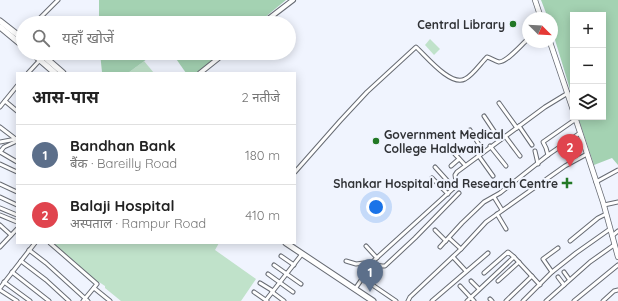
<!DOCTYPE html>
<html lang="hi">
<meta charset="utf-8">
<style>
:root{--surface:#fff;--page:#f6f6f6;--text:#222;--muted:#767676;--line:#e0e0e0;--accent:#0f766e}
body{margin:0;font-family:Quicksand,"Noto Sans Devanagari",sans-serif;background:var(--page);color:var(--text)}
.controls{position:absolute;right:12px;top:12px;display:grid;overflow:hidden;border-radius:0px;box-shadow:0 2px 10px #0003}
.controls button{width:36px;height:36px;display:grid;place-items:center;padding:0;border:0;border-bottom:1px solid var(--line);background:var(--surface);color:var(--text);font:20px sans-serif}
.compass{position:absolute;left:522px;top:12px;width:36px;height:36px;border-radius:50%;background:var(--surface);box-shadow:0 2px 10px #0003;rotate:114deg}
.you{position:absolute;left:376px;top:207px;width:14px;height:14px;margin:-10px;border:3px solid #fff;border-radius:50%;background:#1a73e8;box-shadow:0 0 0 6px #1a73e833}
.badge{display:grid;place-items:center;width:26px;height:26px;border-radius:50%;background:var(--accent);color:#fff;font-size:13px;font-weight:700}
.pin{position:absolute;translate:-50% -33px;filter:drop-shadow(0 1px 2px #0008)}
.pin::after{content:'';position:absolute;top:21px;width:14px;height:12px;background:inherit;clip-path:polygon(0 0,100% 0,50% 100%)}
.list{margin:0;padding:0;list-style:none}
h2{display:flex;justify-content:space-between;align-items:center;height:52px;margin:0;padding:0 16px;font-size:17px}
h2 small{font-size:13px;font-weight:400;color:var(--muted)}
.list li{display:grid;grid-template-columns:26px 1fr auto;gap:12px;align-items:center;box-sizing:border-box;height:60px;padding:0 16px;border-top:1px solid var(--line)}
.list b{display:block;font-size:15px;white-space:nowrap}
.list p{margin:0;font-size:13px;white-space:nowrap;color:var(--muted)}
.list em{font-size:13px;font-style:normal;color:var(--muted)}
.icon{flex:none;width:22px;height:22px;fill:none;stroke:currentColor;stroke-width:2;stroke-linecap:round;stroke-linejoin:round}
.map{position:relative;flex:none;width:618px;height:301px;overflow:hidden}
.search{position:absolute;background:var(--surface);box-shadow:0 2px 10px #0003;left:16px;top:16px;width:280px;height:44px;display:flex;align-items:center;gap:10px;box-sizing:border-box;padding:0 14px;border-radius:22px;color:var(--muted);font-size:15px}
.panel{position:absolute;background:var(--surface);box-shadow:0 2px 10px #0003;left:16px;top:72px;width:280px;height:172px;border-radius:0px}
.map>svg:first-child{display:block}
.green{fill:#c0e2ca}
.forest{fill:#a4d2b2}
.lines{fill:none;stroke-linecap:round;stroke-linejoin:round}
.street-casing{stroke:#676b73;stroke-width:5}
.secondary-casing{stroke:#676b73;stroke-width:6}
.primary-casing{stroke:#676b73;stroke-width:6}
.highway-casing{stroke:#676b73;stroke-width:7}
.street{stroke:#fff;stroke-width:3}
.secondary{stroke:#fff;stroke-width:4}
.primary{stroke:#fff;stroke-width:4.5}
.highway{stroke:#fff;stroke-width:5}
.poi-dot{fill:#227825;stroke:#f0f4fe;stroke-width:1.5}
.labels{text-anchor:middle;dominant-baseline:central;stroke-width:4;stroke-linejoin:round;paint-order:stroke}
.poi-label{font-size:12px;font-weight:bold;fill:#303236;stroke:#f0f4fe;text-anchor:end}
</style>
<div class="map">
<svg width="618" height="301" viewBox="0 0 618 301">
<rect width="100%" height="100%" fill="#f0f4fe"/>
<g class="green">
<path d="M430 39 440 49 434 55 425 45Z"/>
<path d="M144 61 154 73H128Z"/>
<path d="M52 243H219L215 250 256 279 241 301H121L105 288V286L99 282 98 283Z"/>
</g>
<g class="forest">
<path d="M99 0H286L258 23H99Z"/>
<path d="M541 0H618V165L612 158 594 165 578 117H603V15H573V99L552 30V18H548Z"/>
<path d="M100 53H155L128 73H100L102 72Z"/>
<path d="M172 53H222L198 73H186Z"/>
</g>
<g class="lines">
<defs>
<g id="street">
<path d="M35 23 58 0"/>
<path d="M28 73 40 60"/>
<path d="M5 101 17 111"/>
<path d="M499 103 517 128"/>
<path d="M0 107 17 86"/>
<path d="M484 116 500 140"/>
<path d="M519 126 532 145"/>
<path d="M0 127 17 140"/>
<path d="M470 130 483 151"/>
<path d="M505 136 520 156"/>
<path d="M0 142 16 139"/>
<path d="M490 146 506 166"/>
<path d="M535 151 538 164"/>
<path d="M0 152 4 147 17 141"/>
<path d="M0 152 17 162"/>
<path d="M453 152 465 165"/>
<path d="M456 155 462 150"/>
<path d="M478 155 493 176"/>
<path d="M548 155 546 148 543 142 576 119"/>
<path d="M0 164 17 172"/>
<path d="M451 166 459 159"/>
<path d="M435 167 454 188"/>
<path d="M295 172 340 121 367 92 416 47C426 56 451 87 465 79 472 76 481 63 487 57 491 58 495 61 499 62 507 62 522 44 528 39"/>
<path d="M432 178 448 194"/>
<path d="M596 182 618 170"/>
<path d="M0 184 17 192"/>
<path d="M0 197 17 205"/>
<path d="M494 197 502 210"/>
<path d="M604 205 618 202"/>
<path d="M0 208 17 215"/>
<path d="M497 214 506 229"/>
<path d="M0 215 17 222"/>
<path d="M0 225 11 235"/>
<path d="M435 230 446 241"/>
<path d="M612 236 618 231"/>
<path d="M449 238 461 249"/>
<path d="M570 241 598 218 606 214"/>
<path d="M50 243 97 284 83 301"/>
<path d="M366 246 377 258"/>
<path d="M0 247 17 229"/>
<path d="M440 247 462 223 484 202 500 193 548 155 580 133"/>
<path d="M29 250 46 263 88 301"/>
<path d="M281 256 294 265"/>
<path d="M453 257 466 271"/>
<path d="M21 261 46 280 69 301"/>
<path d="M346 261 356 264 364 263 370 265"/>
<path d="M370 264 382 266H385L415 238 459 193"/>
<path d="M274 265 301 284"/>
<path d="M12 272 49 301"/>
<path d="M552 272 543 259 558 248"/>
<path d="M564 272 569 279"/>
<path d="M484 273 508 252 514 257"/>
<path d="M268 274 293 292"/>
<path d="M558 277 564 285"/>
<path d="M471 281 479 289"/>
<path d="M498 281 519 262"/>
<path d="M4 282 30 301"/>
<path d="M260 283 273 291"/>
<path d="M371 284 396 301"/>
<path d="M460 286 474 301"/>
<path d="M0 288 35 243"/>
<path d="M94 288 110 301"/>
<path d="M355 289 364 276 370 264 456 186V182L455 175 457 172 545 107 568 93"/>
<path d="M0 290 17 301"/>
<path d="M254 292 267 301"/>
<path d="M272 292 284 301"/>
<path d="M490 299 492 301"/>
<path d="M266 300 302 254"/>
<path d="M408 301 410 297 461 249 486 222 565 166 587 154"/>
<path d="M432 301 488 253"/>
<path d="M467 301 514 257 540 285"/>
<path d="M506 301 532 276"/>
<path d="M523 301 552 272 576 253 610 229"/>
<path d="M546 301 590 262 614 245"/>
<path d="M574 301 618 265"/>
<path d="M603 301 614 291 618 290"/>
</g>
<g id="secondary">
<path d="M263 23 293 0"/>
<path d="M200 73 225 53"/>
</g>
<g id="primary">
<path d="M535 0 541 18"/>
<path d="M550 42 573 110"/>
<path d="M575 117 603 202 618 257"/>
</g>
<g id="highway">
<path d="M0 21 23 39"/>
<path d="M0 27 23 46"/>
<path d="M32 53 55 73"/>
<path d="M40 53 63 73"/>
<path d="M286 243 373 301"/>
</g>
</defs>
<use href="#street" class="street-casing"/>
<use href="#secondary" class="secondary-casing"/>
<use href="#primary" class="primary-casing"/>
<use href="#highway" class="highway-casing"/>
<use href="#street" class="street"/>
<use href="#secondary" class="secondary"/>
<use href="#primary" class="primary"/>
<use href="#highway" class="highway"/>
</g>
<g class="poi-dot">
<circle cx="513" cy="24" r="4"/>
<circle cx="376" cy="141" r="4"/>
<path d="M565 177h4v4h4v4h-4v4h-4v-4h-4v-4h4z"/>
</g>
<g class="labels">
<g class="poi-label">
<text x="505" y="24">Central Library</text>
<text x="384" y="134" text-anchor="start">Government Medical<tspan x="384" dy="14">College Haldwani</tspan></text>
<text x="558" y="183">Shankar Hospital and Research Centre</text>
</g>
</g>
</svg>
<div class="controls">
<button>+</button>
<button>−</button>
<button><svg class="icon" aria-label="layers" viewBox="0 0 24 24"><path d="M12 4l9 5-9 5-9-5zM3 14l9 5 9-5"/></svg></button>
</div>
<svg class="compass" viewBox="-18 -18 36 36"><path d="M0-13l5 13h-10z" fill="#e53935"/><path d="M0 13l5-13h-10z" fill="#767676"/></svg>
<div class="you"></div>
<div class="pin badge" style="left:370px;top:292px;background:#5c6f8a">1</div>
<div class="pin badge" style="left:570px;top:167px;background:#e0444e">2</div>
<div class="search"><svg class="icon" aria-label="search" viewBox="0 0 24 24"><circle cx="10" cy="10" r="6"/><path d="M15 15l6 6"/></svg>यहाँ खोजें</div>
<section class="panel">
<h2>आस-पास<small>2 नतीजे</small></h2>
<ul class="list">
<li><span class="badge" style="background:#5c6f8a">1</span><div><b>Bandhan Bank</b><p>बैंक · Bareilly Road</p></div><em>180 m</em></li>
<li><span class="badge" style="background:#e0444e">2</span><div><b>Balaji Hospital</b><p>अस्पताल · Rampur Road</p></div><em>410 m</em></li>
</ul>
</section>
</div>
